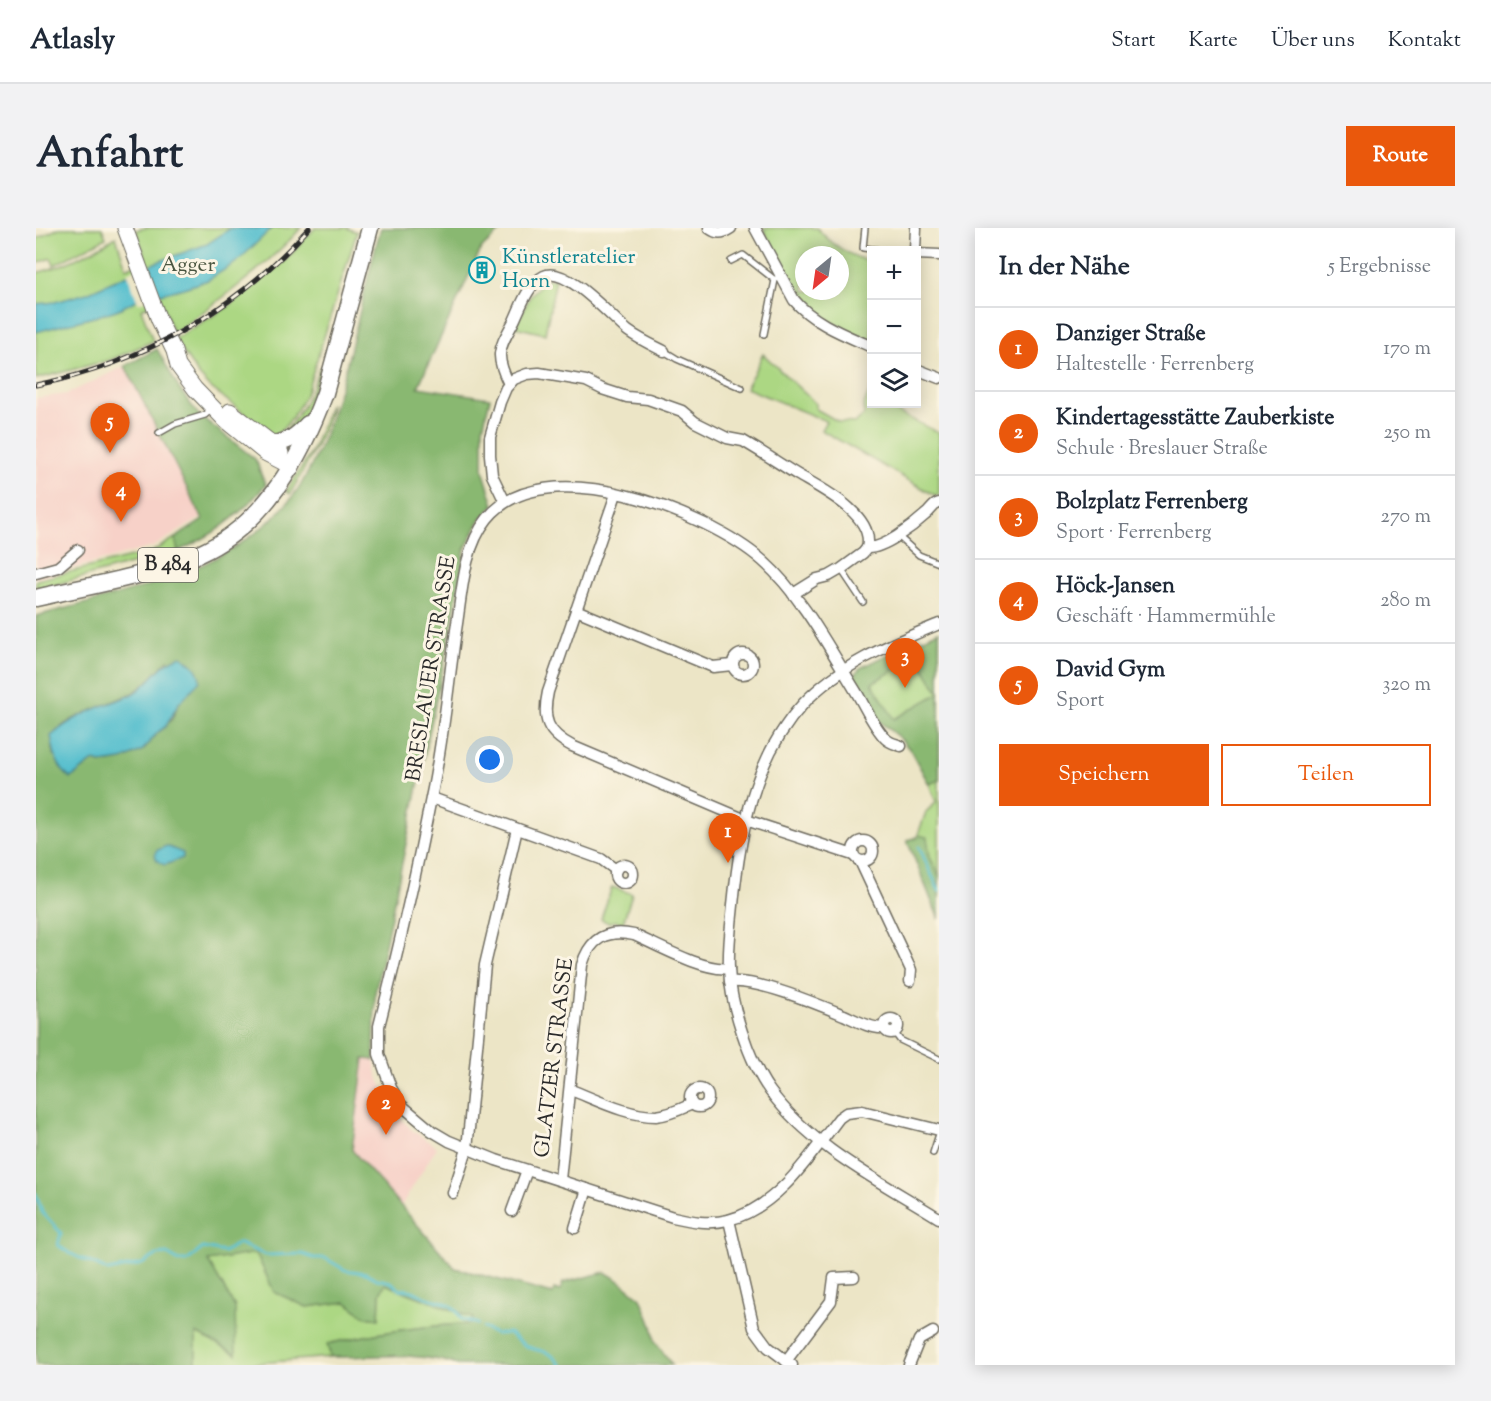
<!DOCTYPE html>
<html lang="de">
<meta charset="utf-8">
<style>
:root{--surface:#fff;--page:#f2f2f3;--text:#1f2937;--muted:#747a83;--line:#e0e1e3;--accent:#ea580c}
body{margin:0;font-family:"Sorts Mill Goudy",serif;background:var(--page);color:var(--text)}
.controls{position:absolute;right:18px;top:18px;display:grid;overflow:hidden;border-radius:0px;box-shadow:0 3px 15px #0003}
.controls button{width:54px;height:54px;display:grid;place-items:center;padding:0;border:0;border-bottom:2px solid var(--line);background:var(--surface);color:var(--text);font:30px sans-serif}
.compass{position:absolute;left:759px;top:18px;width:54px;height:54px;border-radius:50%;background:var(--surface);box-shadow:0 3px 15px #0003;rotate:209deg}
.you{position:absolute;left:454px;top:532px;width:21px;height:21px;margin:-15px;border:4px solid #fff;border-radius:50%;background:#1a73e8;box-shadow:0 0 0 9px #1a73e833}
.badge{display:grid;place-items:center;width:39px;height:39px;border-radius:50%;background:var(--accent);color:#fff;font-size:20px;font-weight:700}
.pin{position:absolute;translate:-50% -50px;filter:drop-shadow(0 2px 3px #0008)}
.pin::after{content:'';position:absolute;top:32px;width:21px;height:18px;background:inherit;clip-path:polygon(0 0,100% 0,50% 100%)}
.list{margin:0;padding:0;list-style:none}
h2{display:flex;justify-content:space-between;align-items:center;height:78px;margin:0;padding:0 24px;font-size:26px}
h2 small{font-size:20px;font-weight:400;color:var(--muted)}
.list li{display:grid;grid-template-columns:39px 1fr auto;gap:18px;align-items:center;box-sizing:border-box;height:84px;padding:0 24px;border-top:2px solid var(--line)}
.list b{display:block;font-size:22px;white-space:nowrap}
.list p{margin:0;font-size:20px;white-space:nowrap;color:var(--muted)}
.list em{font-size:20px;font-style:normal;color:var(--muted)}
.actions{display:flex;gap:12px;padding:18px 24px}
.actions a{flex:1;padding:14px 0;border:2px solid var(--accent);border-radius:0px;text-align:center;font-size:21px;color:var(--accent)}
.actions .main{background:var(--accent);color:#fff}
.icon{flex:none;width:33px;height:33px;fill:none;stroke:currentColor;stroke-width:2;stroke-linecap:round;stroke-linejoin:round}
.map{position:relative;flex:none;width:903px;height:1137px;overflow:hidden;border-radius:0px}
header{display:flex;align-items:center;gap:36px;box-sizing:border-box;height:84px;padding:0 30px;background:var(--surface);border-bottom:2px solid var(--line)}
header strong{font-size:28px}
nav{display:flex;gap:33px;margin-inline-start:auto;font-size:21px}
.intro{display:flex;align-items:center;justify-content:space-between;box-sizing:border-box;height:144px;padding:0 36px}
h1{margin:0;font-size:42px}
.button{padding:15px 27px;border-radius:0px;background:var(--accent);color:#fff;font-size:21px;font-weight:700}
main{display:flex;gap:36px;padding:0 36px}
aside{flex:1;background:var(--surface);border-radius:0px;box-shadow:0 3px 15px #0003}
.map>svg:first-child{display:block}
.built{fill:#f7d1c8}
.green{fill:#acd783;stroke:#6c8157;stroke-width:1.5;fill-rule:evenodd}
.forest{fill:#89b871;stroke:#5a724e;stroke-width:1.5;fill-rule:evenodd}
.water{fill:#52becd;stroke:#3e747c;stroke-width:1.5}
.pier{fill:#ece5c6}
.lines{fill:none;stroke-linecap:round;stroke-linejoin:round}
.stream{stroke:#52becd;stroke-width:3}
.service-casing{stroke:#6f6c61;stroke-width:8}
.minor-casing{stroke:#6f6c61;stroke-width:13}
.secondary-casing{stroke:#6f6c61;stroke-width:17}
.primary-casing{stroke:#6f6c61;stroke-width:19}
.service{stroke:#fff;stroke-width:5}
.minor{stroke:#fff;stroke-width:10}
.secondary{stroke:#fff;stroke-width:15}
.primary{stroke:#fff;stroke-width:16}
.rail-casing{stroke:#2b2b2b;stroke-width:5}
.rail{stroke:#fcf5e5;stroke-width:3;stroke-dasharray:9;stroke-linecap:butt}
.labels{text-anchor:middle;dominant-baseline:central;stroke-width:6;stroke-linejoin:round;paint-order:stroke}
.shield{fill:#fcf5e5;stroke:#6a6863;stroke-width:1.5}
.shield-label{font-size:20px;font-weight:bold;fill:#2b2b2b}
.culture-label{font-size:21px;fill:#0d838f;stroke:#fcf5e5;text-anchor:start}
.park-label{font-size:21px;fill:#4b5641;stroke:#fcf5e5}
.street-label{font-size:21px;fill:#2b2b2b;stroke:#fcf5e5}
</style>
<header>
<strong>Atlasly</strong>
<nav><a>Start</a><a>Karte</a><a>Über uns</a><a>Kontakt</a></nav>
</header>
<div class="intro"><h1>Anfahrt</h1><a class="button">Route</a></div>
<main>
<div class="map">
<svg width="903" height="1137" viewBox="0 0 903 1137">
<rect width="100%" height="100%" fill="#fcf5e5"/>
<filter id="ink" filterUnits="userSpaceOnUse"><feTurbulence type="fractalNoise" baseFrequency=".0167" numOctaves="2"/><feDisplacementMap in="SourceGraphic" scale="12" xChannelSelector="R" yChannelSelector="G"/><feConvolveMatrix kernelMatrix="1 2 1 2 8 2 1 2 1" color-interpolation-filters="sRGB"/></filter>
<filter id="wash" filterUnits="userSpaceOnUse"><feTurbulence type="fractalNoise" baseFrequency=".008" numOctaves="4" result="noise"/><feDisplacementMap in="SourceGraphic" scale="24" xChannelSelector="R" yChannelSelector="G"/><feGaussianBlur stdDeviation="1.35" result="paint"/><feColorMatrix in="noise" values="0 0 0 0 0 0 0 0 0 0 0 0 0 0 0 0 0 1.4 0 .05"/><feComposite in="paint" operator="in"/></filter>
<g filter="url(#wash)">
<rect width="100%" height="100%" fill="#ece5c6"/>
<g class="built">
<path d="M89 138 165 290 117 319 0 350V170L31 166Z"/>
<path d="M328 830 338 832 341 847 349 865 356 875 359 885 377 903 401 919 365 978 316 922Z"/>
</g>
<g class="green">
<path d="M23 0H66L70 10 18 37 15 30 0 36V11Z"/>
<path d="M109 0H265C228 41 182 74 137 105L125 73 105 81 117 113 74 132 0 151V45C29 38 54 25 80 9L90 40 110 31 100 2Z"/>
<path d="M279 0H311L321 4 271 163C265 176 250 203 237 208L174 159 162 146 138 111 192 79 251 31Z"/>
<path d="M727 0H781C795 16 815 30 835 33V115L768 80ZM768 27H804V63H768Z"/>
<path d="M520 51 509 106 479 99 495 67 508 53Z"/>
<path d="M727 126 780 176V181L803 194 818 195 828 187 827 178 835 160 836 176H861L859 183 903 205V266L900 268 785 202 790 193 710 160Z"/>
<path d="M283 140 285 141 272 180 262 199 245 210C264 185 274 170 283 140Z"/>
<path d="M295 175C293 198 267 244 254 266L250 263 275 225Z"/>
<path d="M139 310 142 323 0 362V352L116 324Z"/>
<path d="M903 403V691L871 612 881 609 890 584 900 574 893 556 875 523 865 511 844 494 818 448 824 440Z"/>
<path d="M576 659 596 666 587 695 579 693 572 695 565 691Z"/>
<path d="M220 1025 238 1064 271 1079 310 1074 330 1089 343 1091 344 1065 349 1056 437 1090 435 1096C386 1097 339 1105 291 1116L295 1129 199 1137H160L159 1105 200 1125 171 1033Z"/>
</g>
<g class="forest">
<path d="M345 0H468L445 21 382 159 454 170 447 200V242L458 277 444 292 429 321 416 395 339 765 338 832 328 831 316 922 419 1040 517 1066 518 1061 524 1063 527 1055 569 1044 584 1053 605 1070 616 1098 619 1113 636 1137H422C383 1123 336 1129 295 1129L291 1116C339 1105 385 1097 434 1096L437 1090 349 1056 344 1065 343 1091 330 1089 310 1074 271 1079 238 1064 220 1025 172 1033 199 1079 200 1126 160 1105V1137H0V388C87 365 192 346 253 273 273 249 287 214 297 184 317 123 327 61 345 0ZM132 432 143 475 136 491 122 504 107 522 86 532 65 535 58 533 48 539 18 528C18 524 16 518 16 514 17 490 81 475 98 464 112 456 121 442 132 432Z"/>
<path d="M121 121 144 162 162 186 219 231C224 239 224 248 230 256 206 286 178 308 142 323L139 310 167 292 89 138Z"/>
<path d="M903 403V465L881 429 836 455 858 491 903 465V552L893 556 875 523 865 511 844 494 818 448 824 440Z"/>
<path d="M882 607 891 609 894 629 903 647V691L871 612 881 610Z"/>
</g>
<g class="water">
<path d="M195 0H236L201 34 172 52 148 60 101 72 83 81 62 88 0 104V76L19 74 51 65 113 37 171 16Z"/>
<path d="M145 428C155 435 163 440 164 453L143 475 130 498 122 504 107 522 86 532 65 535 58 533C49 538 44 545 34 550 20 538 18 525 15 508 28 496 43 488 59 481 74 474 93 471 106 459 121 446 125 435 145 428Z"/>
<path d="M130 618 147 625V630L129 637C121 634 118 631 120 623Z"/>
</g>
<path class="pier" d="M112 35 124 69 102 75 91 45Z"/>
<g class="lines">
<g class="stream">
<path d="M883 619 903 663"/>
<path d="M0 966 6 984 25 1005 22 1017C36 1030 56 1033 72 1043L106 1036 121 1027 131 1026 143 1033H151L167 1020 188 1024 202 1015 230 1027 266 1026 278 1030H289L309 1042 330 1045 341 1051 355 1054 363 1061C375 1062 375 1062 385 1067 402 1075 416 1071 425 1091L442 1096"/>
<path d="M447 1100 460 1106 473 1105C480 1111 487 1117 495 1120 511 1125 513 1122 525 1137"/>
</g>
</g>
</g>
<g filter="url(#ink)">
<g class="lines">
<defs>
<g id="service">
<path d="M829 0 827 20 843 22"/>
<path d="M695 33 707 27 739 52"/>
<path d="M728 106 739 52 744 48"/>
<path d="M628 123 641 131 706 160"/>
<path d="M123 205 139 196 169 187 175 182"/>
<path d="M862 308 883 327 903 335"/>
<path d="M805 341 827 374"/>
<path d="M858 804 864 812 903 831"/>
<path d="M897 925 903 906"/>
</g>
<g id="minor">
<path d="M673 0C681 6 686 6 695 0"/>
<path d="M719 0 758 72C777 95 809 107 836 119"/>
<path d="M879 22 880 0"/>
<path d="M880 26 903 27"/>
<path d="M880 141 903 150"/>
<path d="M473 156C458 126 463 121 478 93 485 78 492 56 508 48 530 37 575 89 592 103 603 111 616 117 628 123"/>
<path d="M580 266 512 464C506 491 511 505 536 518L710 592 817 627"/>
<path d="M469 274 456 247 454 227V209L464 174 470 160 478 151 491 146 503 145 550 153 566 161 591 169 612 171 646 183 659 194 691 210 707 213C726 224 744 236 762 247 784 260 840 287 831 320"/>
<path d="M0 345 22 339 42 322"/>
<path d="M757 366 781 351 793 348 805 341 827 325 831 320C847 321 876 299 889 287 895 283 896 277 903 275"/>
<path d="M540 382 677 439 696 437"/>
<path d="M903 396C855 416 803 437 767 476 717 531 704 605 697 677 695 698 692 719 693 740 694 776 713 834 734 863 776 920 844 953 903 990"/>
<circle cx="707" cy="436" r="10"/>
<path d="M865 518C860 516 854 515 850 511 837 498 829 478 819 462 792 418 766 368 727 333 672 284 506 220 451 291 427 321 426 366 420 402 412 458 407 515 395 570 380 647 362 723 343 798V826L355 860 364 876 396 903 413 913 460 932 637 989C655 993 673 997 692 992 741 980 774 928 803 890L810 885 826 883 903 902"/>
<path d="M396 570 565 631 580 642"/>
<circle cx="827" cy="623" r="10"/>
<path d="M824 633 875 742 874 753"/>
<circle cx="588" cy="646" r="9"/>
<path d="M694 754C722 751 781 776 808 787 819 792 835 801 848 800"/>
<circle cx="855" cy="798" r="7"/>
<circle cx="663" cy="870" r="9"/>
<path d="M535 862C561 872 592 888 620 888 633 887 645 881 656 876"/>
<path d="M524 952 546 737C554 710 571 701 598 707 621 717 669 744 693 740"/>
<path d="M417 965 431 921 449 737 481 601"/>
<path d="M476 983 491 942"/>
<path d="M693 992 718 1100 732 1119 756 1137"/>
<path d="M539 1000 551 961"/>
<path d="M750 1133 795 1073 798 1050 818 1049"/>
<path d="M873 1137 883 1112 897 1104"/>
</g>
<g id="secondary">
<path d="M89 0 123 92 138 123 142 138 159 161 191 194 229 225 256 239"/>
<path d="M194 183 237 216 245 225"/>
</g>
<g id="primary">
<path d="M237 216C253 214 261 208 272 196"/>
<path d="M0 370C51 358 115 348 163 326 229 296 265 230 289 165L334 0"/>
</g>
</defs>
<use href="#service" class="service-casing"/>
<use href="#minor" class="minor-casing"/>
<use href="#secondary" class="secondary-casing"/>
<use href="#primary" class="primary-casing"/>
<use href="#service" class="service"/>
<use href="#minor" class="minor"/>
<use href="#secondary" class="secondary"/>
<use href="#primary" class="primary"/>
<defs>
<path id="rail" d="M0 157C106 136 202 81 273 0"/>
</defs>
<use href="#rail" class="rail-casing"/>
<use href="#rail" class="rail"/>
</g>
</g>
<defs>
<symbol id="building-ring" viewBox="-11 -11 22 22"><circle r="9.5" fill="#fcf5e5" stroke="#0f9aa8" stroke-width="1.5"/><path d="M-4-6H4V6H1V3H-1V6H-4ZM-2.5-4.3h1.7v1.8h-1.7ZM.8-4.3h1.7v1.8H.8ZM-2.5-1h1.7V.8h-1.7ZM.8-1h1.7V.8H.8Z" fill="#0f9aa8"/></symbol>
</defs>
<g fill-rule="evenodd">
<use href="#building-ring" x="431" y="27" width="30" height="30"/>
</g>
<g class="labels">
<rect class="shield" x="102" y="320" width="60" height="34" rx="4.5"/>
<g class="shield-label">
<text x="132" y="337">B 484</text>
</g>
<g class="culture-label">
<text x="466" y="30">Künstleratelier<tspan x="466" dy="24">Horn</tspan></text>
</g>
<g class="park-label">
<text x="152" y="38">Agger</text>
</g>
<g class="street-label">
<text transform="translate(396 441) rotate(-81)">BRESLAUER STRASSE</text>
<text transform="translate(519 830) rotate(-83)">GLATZER STRASSE</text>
</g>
</g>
</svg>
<div class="controls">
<button>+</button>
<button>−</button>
<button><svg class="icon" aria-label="layers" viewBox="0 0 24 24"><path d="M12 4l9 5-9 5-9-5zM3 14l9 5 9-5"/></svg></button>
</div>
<svg class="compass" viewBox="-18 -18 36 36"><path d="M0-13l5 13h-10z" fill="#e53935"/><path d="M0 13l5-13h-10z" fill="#747a83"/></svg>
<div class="you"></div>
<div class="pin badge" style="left:692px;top:635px">1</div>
<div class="pin badge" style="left:350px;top:907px">2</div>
<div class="pin badge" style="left:869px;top:460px">3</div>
<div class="pin badge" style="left:85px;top:294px">4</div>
<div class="pin badge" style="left:74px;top:225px">5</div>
</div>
<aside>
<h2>In der Nähe<small>5 Ergebnisse</small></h2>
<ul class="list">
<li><span class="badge">1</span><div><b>Danziger Straße</b><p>Haltestelle · Ferrenberg</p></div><em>170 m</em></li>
<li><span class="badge">2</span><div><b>Kindertagesstätte Zauberkiste</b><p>Schule · Breslauer Straße</p></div><em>250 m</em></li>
<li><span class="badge">3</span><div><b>Bolzplatz Ferrenberg</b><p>Sport · Ferrenberg</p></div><em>270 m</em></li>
<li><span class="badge">4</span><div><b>Höck-Jansen</b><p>Geschäft · Hammermühle</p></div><em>280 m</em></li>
<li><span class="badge">5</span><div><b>David Gym</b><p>Sport</p></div><em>320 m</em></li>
</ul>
<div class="actions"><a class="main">Speichern</a><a>Teilen</a></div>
</aside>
</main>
